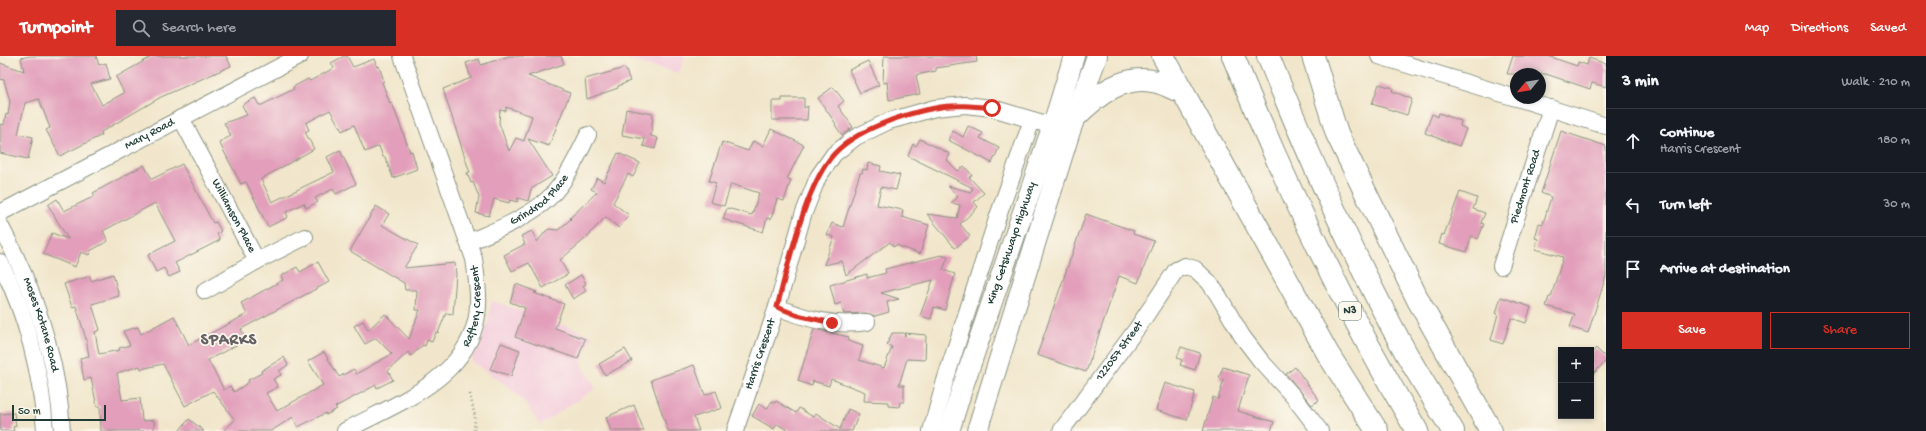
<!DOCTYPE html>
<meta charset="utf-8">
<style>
:root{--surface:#171b24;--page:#242831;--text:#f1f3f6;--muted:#9ea1a6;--line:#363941;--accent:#d93025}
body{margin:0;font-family:"Gochi Hand",sans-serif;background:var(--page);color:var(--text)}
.controls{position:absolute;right:12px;bottom:12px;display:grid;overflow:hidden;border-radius:0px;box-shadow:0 2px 6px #0003}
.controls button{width:36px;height:36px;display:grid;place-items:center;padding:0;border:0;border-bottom:1px solid var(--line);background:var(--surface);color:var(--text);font:20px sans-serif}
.compass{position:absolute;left:1510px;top:12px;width:36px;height:36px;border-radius:50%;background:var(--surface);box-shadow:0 2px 6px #0003;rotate:240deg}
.scale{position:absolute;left:12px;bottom:10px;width:94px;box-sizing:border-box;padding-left:4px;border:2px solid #1f3d34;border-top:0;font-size:11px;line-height:14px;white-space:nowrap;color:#1f3d34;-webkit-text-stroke:3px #fbf7ec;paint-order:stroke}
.stop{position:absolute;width:12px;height:12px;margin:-9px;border:3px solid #d93025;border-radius:50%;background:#fff}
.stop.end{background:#d93025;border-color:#fff;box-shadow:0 1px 4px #0008}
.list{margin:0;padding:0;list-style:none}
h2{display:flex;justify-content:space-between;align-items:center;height:52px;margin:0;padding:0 16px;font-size:17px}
h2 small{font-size:13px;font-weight:400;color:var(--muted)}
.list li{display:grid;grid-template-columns:26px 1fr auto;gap:12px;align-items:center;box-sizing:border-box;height:64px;padding:0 16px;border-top:1px solid var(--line)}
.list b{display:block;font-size:15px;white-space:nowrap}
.list p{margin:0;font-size:13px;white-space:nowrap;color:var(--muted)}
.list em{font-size:13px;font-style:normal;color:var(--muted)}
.actions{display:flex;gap:8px;padding:12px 16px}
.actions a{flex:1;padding:9px 0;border:1px solid var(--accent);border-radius:0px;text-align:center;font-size:14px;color:var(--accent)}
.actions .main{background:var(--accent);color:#fff}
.icon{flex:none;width:22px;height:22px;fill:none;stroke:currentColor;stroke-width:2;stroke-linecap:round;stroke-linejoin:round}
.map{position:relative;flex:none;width:1606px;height:375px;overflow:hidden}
header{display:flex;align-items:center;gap:24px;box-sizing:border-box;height:56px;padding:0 20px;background:var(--accent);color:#fff}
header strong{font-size:19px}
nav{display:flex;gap:22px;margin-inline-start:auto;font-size:14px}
.search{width:280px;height:36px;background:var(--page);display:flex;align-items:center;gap:10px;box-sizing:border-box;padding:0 14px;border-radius:0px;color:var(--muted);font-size:15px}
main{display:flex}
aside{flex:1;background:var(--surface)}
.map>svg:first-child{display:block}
.built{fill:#f4cfdd}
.building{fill:#e29eba;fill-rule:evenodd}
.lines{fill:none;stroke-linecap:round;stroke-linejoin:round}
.minor-casing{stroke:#889280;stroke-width:18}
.major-casing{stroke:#889280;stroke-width:22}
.highway-casing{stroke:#889280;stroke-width:24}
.path{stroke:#889280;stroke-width:2.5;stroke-dasharray:1 3;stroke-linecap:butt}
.minor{stroke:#fff;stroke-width:16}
.major{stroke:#fff;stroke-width:20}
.highway{stroke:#fff;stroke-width:22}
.route{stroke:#d93025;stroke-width:5}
.labels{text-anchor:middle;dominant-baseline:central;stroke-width:3.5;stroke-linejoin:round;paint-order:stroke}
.shield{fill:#fbf7ec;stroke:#61756b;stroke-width:1}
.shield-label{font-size:11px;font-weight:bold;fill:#1f3d34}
.street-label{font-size:12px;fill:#1f3d34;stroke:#fbf7ec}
.district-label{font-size:16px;font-weight:bold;letter-spacing:1px;fill:#635f63;stroke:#fbf7ec}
</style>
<header>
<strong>Turnpoint</strong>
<div class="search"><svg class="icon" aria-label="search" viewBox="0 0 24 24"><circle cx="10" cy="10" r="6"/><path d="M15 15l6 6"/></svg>Search here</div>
<nav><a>Map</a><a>Directions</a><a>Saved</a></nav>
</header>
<main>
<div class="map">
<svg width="1606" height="375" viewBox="0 0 1606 375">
<rect width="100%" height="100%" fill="#fbf7ec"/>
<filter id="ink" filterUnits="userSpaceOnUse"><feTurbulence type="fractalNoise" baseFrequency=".025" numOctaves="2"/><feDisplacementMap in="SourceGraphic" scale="8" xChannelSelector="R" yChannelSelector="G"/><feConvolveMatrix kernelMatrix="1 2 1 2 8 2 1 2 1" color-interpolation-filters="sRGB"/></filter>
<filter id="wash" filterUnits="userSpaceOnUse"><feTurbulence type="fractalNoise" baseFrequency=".012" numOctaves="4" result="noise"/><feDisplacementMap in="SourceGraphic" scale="16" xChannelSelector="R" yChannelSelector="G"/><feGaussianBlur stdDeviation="0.9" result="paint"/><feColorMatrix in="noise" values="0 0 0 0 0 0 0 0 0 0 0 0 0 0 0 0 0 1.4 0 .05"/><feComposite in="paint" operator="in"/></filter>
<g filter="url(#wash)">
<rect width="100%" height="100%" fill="#f1e6cb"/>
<g class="built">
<path d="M610 0H685L679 17Z"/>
<path d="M492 245 592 279 581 308 596 332 540 369 522 343 510 332 471 305 485 277Z"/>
</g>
<g id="blocks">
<g class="building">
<path d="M30 0H96L99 9 106 7 110 23 91 28 102 49 124 37 116 21 153 0H226L231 10 161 41 101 76 102 79 60 100 46 74 50 72 39 43 25 47 18 78 33 81 28 103 0 97V68L4 69 6 58 8 59 10 45 4 24 0 23V7L24 15 21 2Z"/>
<path d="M344 0H347L353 11 374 3 377 11 379 10 384 25 382 26 390 48 392 47 410 96 412 95 417 113 393 122 385 101H383L379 90 365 96 354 69 342 75 330 54 306 67 309 74 305 76 314 93 261 123 272 146 334 116 327 101 340 94 356 128 336 138 333 133 315 142 318 146 306 152 304 147 286 156 288 161 268 171 246 126 241 128 219 86 231 80 224 67 247 59 242 49 255 42 259 49H262L294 33 293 31 308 23 310 25 334 12 331 7Z"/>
<path d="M509 0H561L564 8 528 20 570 37 549 90 528 83 552 120 531 133 528 145 518 142 517 146 510 144 509 147 494 143 489 160 476 157 479 141 473 126 471 127 467 117 470 116 469 114 443 33 471 22 466 7 479 3 481 9ZM506 51 532 60 524 85 516 82 509 95 499 67 500 54 506 55Z"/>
<path d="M884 0H976L977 6 936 12V15L916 19 920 38 889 44 887 26 883 27Z"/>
<path d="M1513 0H1548L1577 10 1578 6 1587 9 1589 2 1606 8V31L1592 27 1590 33 1546 18H1507Z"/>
<path d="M868 5 879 29 860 37 849 14Z"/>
<path d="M625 12 630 25 618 30V32L587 43 585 23Z"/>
<path d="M1379 28 1393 32 1392 35 1412 43 1407 59 1372 48Z"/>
<path d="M833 31 844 45 838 50 853 71 842 79 835 69 836 68 818 42Z"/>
<path d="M782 42H804V52L808 50 807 64H772V45H782Z"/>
<path d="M626 53 653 58 651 80 658 82 655 93 643 90 645 83 622 79Z"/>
<path d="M1439 57 1461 65 1460 70 1466 73 1459 90 1425 77 1432 58 1438 61Z"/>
<path d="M968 70 983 77 980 82 999 92 992 107 948 84 953 75 963 81Z"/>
<path d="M771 73 804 89 787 123 791 124 784 145 777 143 771 163 767 162 763 176 723 163 727 152 752 159 759 137 731 128 724 150 710 146 716 127 709 125 722 86 748 95 753 85 763 90Z"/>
<path d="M1561 75 1606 90V220L1588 277 1570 271 1575 258 1546 250 1549 241H1551L1563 201 1535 193 1538 183 1535 182 1539 167 1543 168 1551 141 1541 137Z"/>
<path d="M920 83 950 98 947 104 958 115 964 110 972 119 969 121 984 137 974 146 978 151 960 168 970 180 955 192 927 158 957 162 960 149 951 147 958 141 948 130 971 136 973 132 908 100 913 88 916 90Z"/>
<path d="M618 97 640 107 633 121 628 118 613 147 629 159 619 172 606 161 590 177 591 178 560 204 568 218 543 232 529 207 512 215 504 199 525 188 521 180 532 175 537 186 546 175 549 173 558 174 571 163 570 162 597 136 591 133 597 122 604 126Z"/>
<path d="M868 107 881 110 880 115 900 119 896 134 881 131 877 149 903 154 902 161 929 169 920 198 896 189 894 191 890 186 846 219 842 205 824 209 834 181 827 179 832 167 843 171 860 117H862L863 113 867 114Z"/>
<path d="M182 108 213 167 216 166 221 175 217 178 220 184 175 207 180 216 169 221 164 212 156 216 148 199 175 185 155 147 103 175 108 185 90 195 89 199 81 196 75 211 43 198 52 177 68 183 48 149 57 143 64 155 95 140 93 137 144 109 152 123Z"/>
<path d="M1460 136 1477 142 1473 153 1485 157 1481 167 1484 168 1478 183 1471 180 1467 196 1439 188 1442 178 1444 179Z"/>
<path d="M376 150 389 158 382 169 418 189 404 212 455 207 456 218 453 258 446 257 438 277 436 276 432 286 427 284 425 290 423 289 411 300 408 296 388 315 393 324 377 332 376 329 335 351 337 353 326 359V357L298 371 293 361 271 375H223L235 364 213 335 185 350 163 308 141 313 140 310 117 317 122 344 140 342 142 365 154 364V375H101L100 350 97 351 91 322 84 324 80 302 89 300 86 283 76 250 72 251 64 228 90 220 91 225 113 218 119 240 92 248 100 274 95 276 99 298 120 294 119 292 130 289 123 275 138 271 141 278 174 260 189 289 247 258 241 247 283 224 281 220 297 211 300 216 318 206 329 226 241 273 246 284 208 304 224 334 230 330 234 336 249 326 248 324 262 317 261 315 284 301 288 309 279 315 281 319 273 323 278 331 266 337 277 355 323 329 308 305 324 296 339 321 354 313 356 318 392 298 376 282 365 288 354 270 363 265 368 274 385 258 409 283 420 254H416L417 234H405L404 227 350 195Z"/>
<path d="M1086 158 1134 175 1133 178 1154 185 1138 227 1119 220 1086 316 1037 299Z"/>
<path d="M941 199 948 201 943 214 955 218 945 254 934 251 931 263 920 260 933 224 881 237 899 243 887 246 889 256 875 260 866 257 844 258 841 247 835 249 830 229 867 218V222L886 217 885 213Z"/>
<path d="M581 219 586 228 583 230 586 235 573 243 565 229Z"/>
<path d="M516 228 537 236 534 237 564 248 555 272 585 283 578 303 515 281 525 252 510 246Z"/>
<path d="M1501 241 1531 251 1526 267 1511 262 1503 288 1491 284 1498 258 1496 257Z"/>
<path d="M814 273 849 281 848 285 863 290 859 304 884 312 892 291 887 289 892 277H904L905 280V277L926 279 925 304 907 303 899 329H904V346H900L899 351 888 350V346L864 345 865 336 831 323 829 330 813 325 812 330 798 325Z"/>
<path d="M501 287 520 294 511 320 490 313Z"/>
<path d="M1181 291 1200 297 1195 314 1180 309 1182 304 1177 302Z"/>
<path d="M1596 292 1606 302V305L1591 320V298Z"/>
<path d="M625 293 632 305 605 319 599 308Z"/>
<path d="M694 309 705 339 716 335 722 352 694 361 699 375H668L651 324Z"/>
<path d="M1223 311 1249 319 1238 355 1274 366 1271 375H1203L1213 341 1218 343 1224 324 1219 322Z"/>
<path d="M1295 311 1319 344 1312 349 1286 318Z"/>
<path d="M1165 327 1195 336 1187 364 1156 354Z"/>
<path d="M772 345 775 347 776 345 796 357 799 352 813 361 816 357 840 373 848 353 859 358 852 375H789L777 368 774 373 752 360 759 348 767 353Z"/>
<path d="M634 349 644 375H611L606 361Z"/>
<path d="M14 357 16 370 13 371 14 375H0V358Z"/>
<path d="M189 363 204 375H179Z"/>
</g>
</g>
</g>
<g filter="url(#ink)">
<use href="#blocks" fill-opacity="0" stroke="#889280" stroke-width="1"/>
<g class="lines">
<defs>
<g id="minor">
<path d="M1379 0 1516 42"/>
<path d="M1517 42 1606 70"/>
<path id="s1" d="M181 62 257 205 205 235"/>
<path id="s2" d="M0 157 300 0"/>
<path id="s3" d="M0 169C34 233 58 302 62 375"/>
<path id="s4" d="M469 186C494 175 520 165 542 148 564 131 576 103 588 79"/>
<path d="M257 205 305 181"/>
<path d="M0 206C26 257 42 318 45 375"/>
<path id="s5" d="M1501 210 1551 52"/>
<path d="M777 251C807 263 833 271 867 266"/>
<path id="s6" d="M345 375C392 349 459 327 475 269 481 248 477 224 474 203L402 0"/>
<path id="s7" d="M735 375 777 251 803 159 818 121 834 98 856 81 889 65 935 52 965 49 992 52 1063 73"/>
<path d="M931 375 945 325 997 163 1032 64"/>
<path id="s8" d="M1061 375 1138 271 1176 214 1185 210 1195 213 1209 226 1218 239 1242 280 1261 305 1293 340 1320 375"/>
</g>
<g id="major">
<path id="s9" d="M949 375 963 330 1053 69 1074 0"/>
<path d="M977 375 1070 75 1097 0"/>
</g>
<g id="highway">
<path d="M1163 0 1328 298 1377 375"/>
<path d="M1233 0C1285 129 1346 255 1417 375"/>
<path d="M1268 0C1309 101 1353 201 1406 297 1421 323 1437 349 1453 375"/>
<path d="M1313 0 1337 78 1418 244 1491 375"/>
<path d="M1075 61C1097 39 1124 17 1157 26 1165 28 1174 33 1182 36"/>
</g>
</defs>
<use href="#minor" class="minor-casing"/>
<use href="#major" class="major-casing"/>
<use href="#highway" class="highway-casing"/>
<path class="path" d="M470 338 475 361 474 375"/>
<use href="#minor" class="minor"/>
<use href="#major" class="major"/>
<use href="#highway" class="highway"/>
</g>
</g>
<g class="lines" filter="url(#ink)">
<path class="route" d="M832 267 797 259 777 251C788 210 805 129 834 98 856 74 903 58 935 52 954 48 974 50 992 52"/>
</g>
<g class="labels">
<rect class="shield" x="1339" y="246" width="22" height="18" rx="3"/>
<g class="shield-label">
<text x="1350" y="255">N3</text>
</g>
<g class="street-label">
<text stroke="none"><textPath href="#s2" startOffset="169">Mary Road</textPath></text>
<text stroke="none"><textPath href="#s5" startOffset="83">Piedmont Road</textPath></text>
<text stroke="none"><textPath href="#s4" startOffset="83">Grindrod Place</textPath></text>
<text stroke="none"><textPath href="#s1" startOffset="111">Williamson Place</textPath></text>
<text stroke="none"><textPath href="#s9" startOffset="198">King Cetshwayo Highway</textPath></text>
<text stroke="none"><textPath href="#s6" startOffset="191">Raftery Crescent</textPath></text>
<text stroke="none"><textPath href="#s3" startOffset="108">Moses Kotane Road</textPath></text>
<text stroke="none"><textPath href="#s8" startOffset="99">122057 Street</textPath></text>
<text stroke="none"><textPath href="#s7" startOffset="81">Harris Crescent</textPath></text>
</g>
<g class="district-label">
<text x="229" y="285">SPARKS</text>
</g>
</g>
</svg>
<div class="controls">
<button>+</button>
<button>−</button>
</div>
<svg class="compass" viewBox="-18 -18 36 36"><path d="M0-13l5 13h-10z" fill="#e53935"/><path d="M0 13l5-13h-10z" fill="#9ea1a6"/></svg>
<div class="scale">50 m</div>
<div class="stop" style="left:992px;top:52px"></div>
<div class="stop end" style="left:832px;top:267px"></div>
</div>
<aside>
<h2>3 min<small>Walk · 210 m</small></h2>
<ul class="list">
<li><svg class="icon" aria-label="ahead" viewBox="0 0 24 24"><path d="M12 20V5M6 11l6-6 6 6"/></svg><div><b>Continue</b><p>Harris Crescent</p></div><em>180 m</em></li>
<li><svg class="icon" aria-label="left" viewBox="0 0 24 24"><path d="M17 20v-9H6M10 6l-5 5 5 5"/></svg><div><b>Turn left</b></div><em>30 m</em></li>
<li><svg class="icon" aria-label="arrive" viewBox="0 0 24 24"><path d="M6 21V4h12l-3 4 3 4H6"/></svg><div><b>Arrive at destination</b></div></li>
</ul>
<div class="actions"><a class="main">Save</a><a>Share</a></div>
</aside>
</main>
